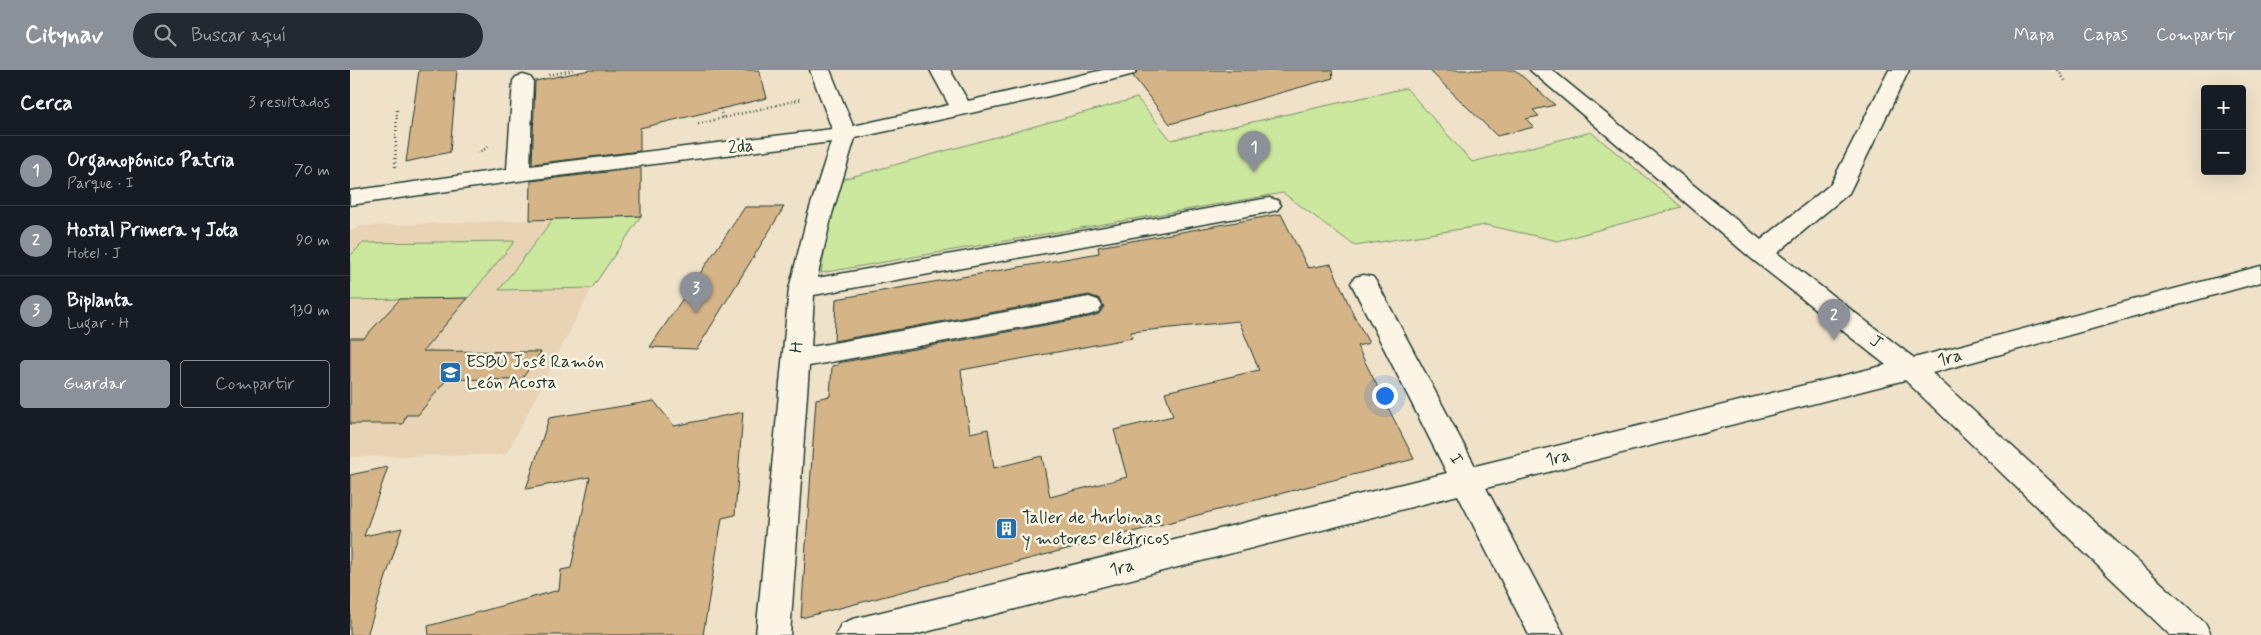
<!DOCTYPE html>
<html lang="es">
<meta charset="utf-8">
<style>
:root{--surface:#171b24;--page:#242831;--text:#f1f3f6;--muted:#9ea1a6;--line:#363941;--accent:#8c9099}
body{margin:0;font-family:Mynerve,sans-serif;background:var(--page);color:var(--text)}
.controls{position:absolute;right:15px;top:15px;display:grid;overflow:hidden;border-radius:5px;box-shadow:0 5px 20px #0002}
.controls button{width:45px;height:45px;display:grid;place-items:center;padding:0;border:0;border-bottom:1px solid var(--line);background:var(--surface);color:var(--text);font:25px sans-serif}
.you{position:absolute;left:1034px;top:325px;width:18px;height:18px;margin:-12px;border:4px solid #fff;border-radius:50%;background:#1a73e8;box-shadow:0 0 0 8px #1a73e833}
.badge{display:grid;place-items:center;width:32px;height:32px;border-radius:50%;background:var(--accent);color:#fff;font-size:16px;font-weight:700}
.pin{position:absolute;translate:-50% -41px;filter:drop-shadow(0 1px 2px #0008)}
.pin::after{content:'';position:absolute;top:26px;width:18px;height:15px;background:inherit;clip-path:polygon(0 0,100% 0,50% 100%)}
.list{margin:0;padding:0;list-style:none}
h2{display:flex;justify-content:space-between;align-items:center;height:65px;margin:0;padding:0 20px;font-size:21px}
h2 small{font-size:16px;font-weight:400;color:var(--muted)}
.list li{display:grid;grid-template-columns:32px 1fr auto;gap:15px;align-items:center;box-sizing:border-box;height:70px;padding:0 20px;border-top:1px solid var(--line)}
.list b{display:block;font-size:19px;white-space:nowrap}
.list p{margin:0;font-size:16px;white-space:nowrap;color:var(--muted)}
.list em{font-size:16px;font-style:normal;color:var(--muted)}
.actions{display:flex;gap:10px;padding:15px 20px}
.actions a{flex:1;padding:11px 0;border:1px solid var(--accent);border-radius:5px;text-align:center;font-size:18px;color:var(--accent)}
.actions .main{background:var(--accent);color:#fff}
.icon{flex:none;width:28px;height:28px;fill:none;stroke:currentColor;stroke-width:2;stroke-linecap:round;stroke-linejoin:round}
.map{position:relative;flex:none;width:1911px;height:565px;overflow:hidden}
header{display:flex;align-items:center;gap:30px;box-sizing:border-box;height:70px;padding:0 25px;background:var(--accent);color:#fff}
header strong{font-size:24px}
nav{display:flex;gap:28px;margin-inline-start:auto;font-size:18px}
.search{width:350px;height:45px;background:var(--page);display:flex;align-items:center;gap:12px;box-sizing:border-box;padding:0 18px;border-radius:28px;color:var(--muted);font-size:19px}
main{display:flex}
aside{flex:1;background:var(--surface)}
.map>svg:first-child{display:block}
.built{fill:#e8d4b5}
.green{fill:#cce79e;stroke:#769269}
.building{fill:#d5b487;stroke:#1f3d34;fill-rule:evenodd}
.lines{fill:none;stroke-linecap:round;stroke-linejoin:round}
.minor-casing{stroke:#1f3d34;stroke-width:3}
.path{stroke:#1f3d34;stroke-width:2.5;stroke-dasharray:1 3;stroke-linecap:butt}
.minor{fill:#fcf5e5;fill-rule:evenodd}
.labels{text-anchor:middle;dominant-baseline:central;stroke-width:5;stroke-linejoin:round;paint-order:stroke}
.street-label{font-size:18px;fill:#1f3d34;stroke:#fcf5e5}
.poi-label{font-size:18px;fill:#1f3d34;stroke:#fcf5e5;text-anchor:start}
</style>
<header>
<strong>Citynav</strong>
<div class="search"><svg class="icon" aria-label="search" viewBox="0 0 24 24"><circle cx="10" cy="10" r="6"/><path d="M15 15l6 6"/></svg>Buscar aquí</div>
<nav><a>Mapa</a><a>Capas</a><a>Compartir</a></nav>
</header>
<main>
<aside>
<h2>Cerca<small>3 resultados</small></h2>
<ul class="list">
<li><span class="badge">1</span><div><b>Organopónico Patria</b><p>Parque · I</p></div><em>70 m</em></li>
<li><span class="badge">2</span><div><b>Hostal Primera y Jota</b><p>Hotel · J</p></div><em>90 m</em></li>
<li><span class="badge">3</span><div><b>Biplanta</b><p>Lugar · H</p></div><em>130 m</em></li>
</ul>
<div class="actions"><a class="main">Guardar</a><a>Compartir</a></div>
</aside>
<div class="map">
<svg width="1911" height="565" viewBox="0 0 1911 565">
<rect width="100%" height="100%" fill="#f0e2c9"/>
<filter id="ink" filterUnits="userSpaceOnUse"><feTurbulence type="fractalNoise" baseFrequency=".02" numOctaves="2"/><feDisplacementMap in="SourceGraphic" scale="10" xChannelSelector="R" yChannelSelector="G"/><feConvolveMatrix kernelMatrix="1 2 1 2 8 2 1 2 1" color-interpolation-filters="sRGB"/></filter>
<g filter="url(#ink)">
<path class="built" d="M291 146 242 218 156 385 0 387V162L11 156Z"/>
<g class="green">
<path d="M1056 18 1122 92 1241 62 1332 137 1208 171 1136 155 1005 176 933 123 471 203 486 111 787 28 821 70Z"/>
<path d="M291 146 242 218 149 220 203 149Z"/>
<path d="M165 171 118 228 0 230V186L13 173Z"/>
</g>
<g class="building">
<path d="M69 0H107L100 82 56 92Z"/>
<path d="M240 0H409L417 28 290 58V81L182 94 185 11Z"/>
<path d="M789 0H982L983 8 820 54 783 6Z"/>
<path d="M1079 0H1165L1205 35 1183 40 1189 46 1176 49 1184 57 1147 66Z"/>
<path d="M291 98V146L180 150 181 111Z"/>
<path d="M395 137H434L347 279 300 277Z"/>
<path d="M931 144 958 198 981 194 1003 244 1019 273 1007 276 1064 389 451 548 466 329 480 326 482 296 488 295V293L739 247 749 244 754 237 750 229 739 225 484 271 486 229 749 183 748 177ZM889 251 909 300 815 322 823 346 764 360 777 407 700 427 692 386 644 398 638 359 620 363 611 300 782 268 781 262Z"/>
<path d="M118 228 73 281 191 282 171 310 97 309 68 345H56L53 354H0V268H14L50 229Z"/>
<path d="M304 331 324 356 393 342 385 445 372 448 353 565H79L78 556 209 520 211 500 221 498 240 407 176 419 199 348Z"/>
<path d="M38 397 14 466 52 458 17 565H0V405Z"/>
</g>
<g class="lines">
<defs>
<g id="minor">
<path d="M460 0H480L503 56 599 35 580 0H600L618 31 753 0H787L784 4 699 26 505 68 482 144 467 208 919 128 927 130 931 135 927 140 919 142 464 225 461 277 739 227 748 230 752 236 748 242 739 245 459 296 440 565H406L439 219 458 144 481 72 168 111 0 135V121L157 99 163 11 166 7 173 5 180 7 183 11 180 96 482 59Z"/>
<path d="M1180 0H1202L1411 170 1481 114 1539 0H1559L1499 123 1427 183 1564 288 1911 196V212L1582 303 1856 554 1861 565H1820L1555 310 1136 418 1214 565H1179L1108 425 564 565H486L491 554 503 549 1097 403 1001 213 1005 207 1014 205 1023 207 1027 213 1125 396 1536 295 1402 189Z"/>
</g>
</defs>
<use href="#minor" class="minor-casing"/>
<g class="path">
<path d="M1708 0 1716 12"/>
<path d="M199 5 223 0"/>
<path d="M370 39 373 48"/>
<path d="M348 54 452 29"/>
<path d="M127 83 139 77"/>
<path d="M45 97 47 40"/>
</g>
<use href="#minor" class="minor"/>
</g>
</g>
<defs>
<symbol id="school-square" viewBox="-11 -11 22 22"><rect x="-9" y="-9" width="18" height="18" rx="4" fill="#1f6fb2" stroke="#fcf5e5"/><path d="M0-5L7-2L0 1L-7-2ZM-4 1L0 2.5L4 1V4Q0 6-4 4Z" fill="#fff"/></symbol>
<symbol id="building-square" viewBox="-11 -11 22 22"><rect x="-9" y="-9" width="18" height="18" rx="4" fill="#1f6fb2" stroke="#fcf5e5"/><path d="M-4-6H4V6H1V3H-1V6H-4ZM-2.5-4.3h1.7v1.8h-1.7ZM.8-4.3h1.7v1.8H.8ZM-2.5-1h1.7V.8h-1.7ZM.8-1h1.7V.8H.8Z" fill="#fff"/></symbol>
</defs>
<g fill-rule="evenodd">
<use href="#school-square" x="88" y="290" width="25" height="25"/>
<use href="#building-square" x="644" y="446" width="25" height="25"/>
</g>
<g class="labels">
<g class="street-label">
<text transform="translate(391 77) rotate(-7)">2da</text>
<text transform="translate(1526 272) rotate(38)">J</text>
<text transform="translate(447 277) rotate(-86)">H</text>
<text transform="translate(1600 288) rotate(-15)">1ra</text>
<text transform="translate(1208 388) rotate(-14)">1ra</text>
<text transform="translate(1106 389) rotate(62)">I</text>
<text transform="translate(772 498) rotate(-14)">1ra</text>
</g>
<g class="poi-label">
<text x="116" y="292">ESBU José Ramón<tspan x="116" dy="21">León Acosta</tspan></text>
<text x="672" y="448">Taller de turbinas<tspan x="672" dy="21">y motores eléctricos</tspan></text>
</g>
</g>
</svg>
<div class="controls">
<button>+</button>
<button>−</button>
</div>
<div class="you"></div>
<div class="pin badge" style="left:904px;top:102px">1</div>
<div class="pin badge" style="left:1484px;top:270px">2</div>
<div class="pin badge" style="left:346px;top:243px">3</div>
</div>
</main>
